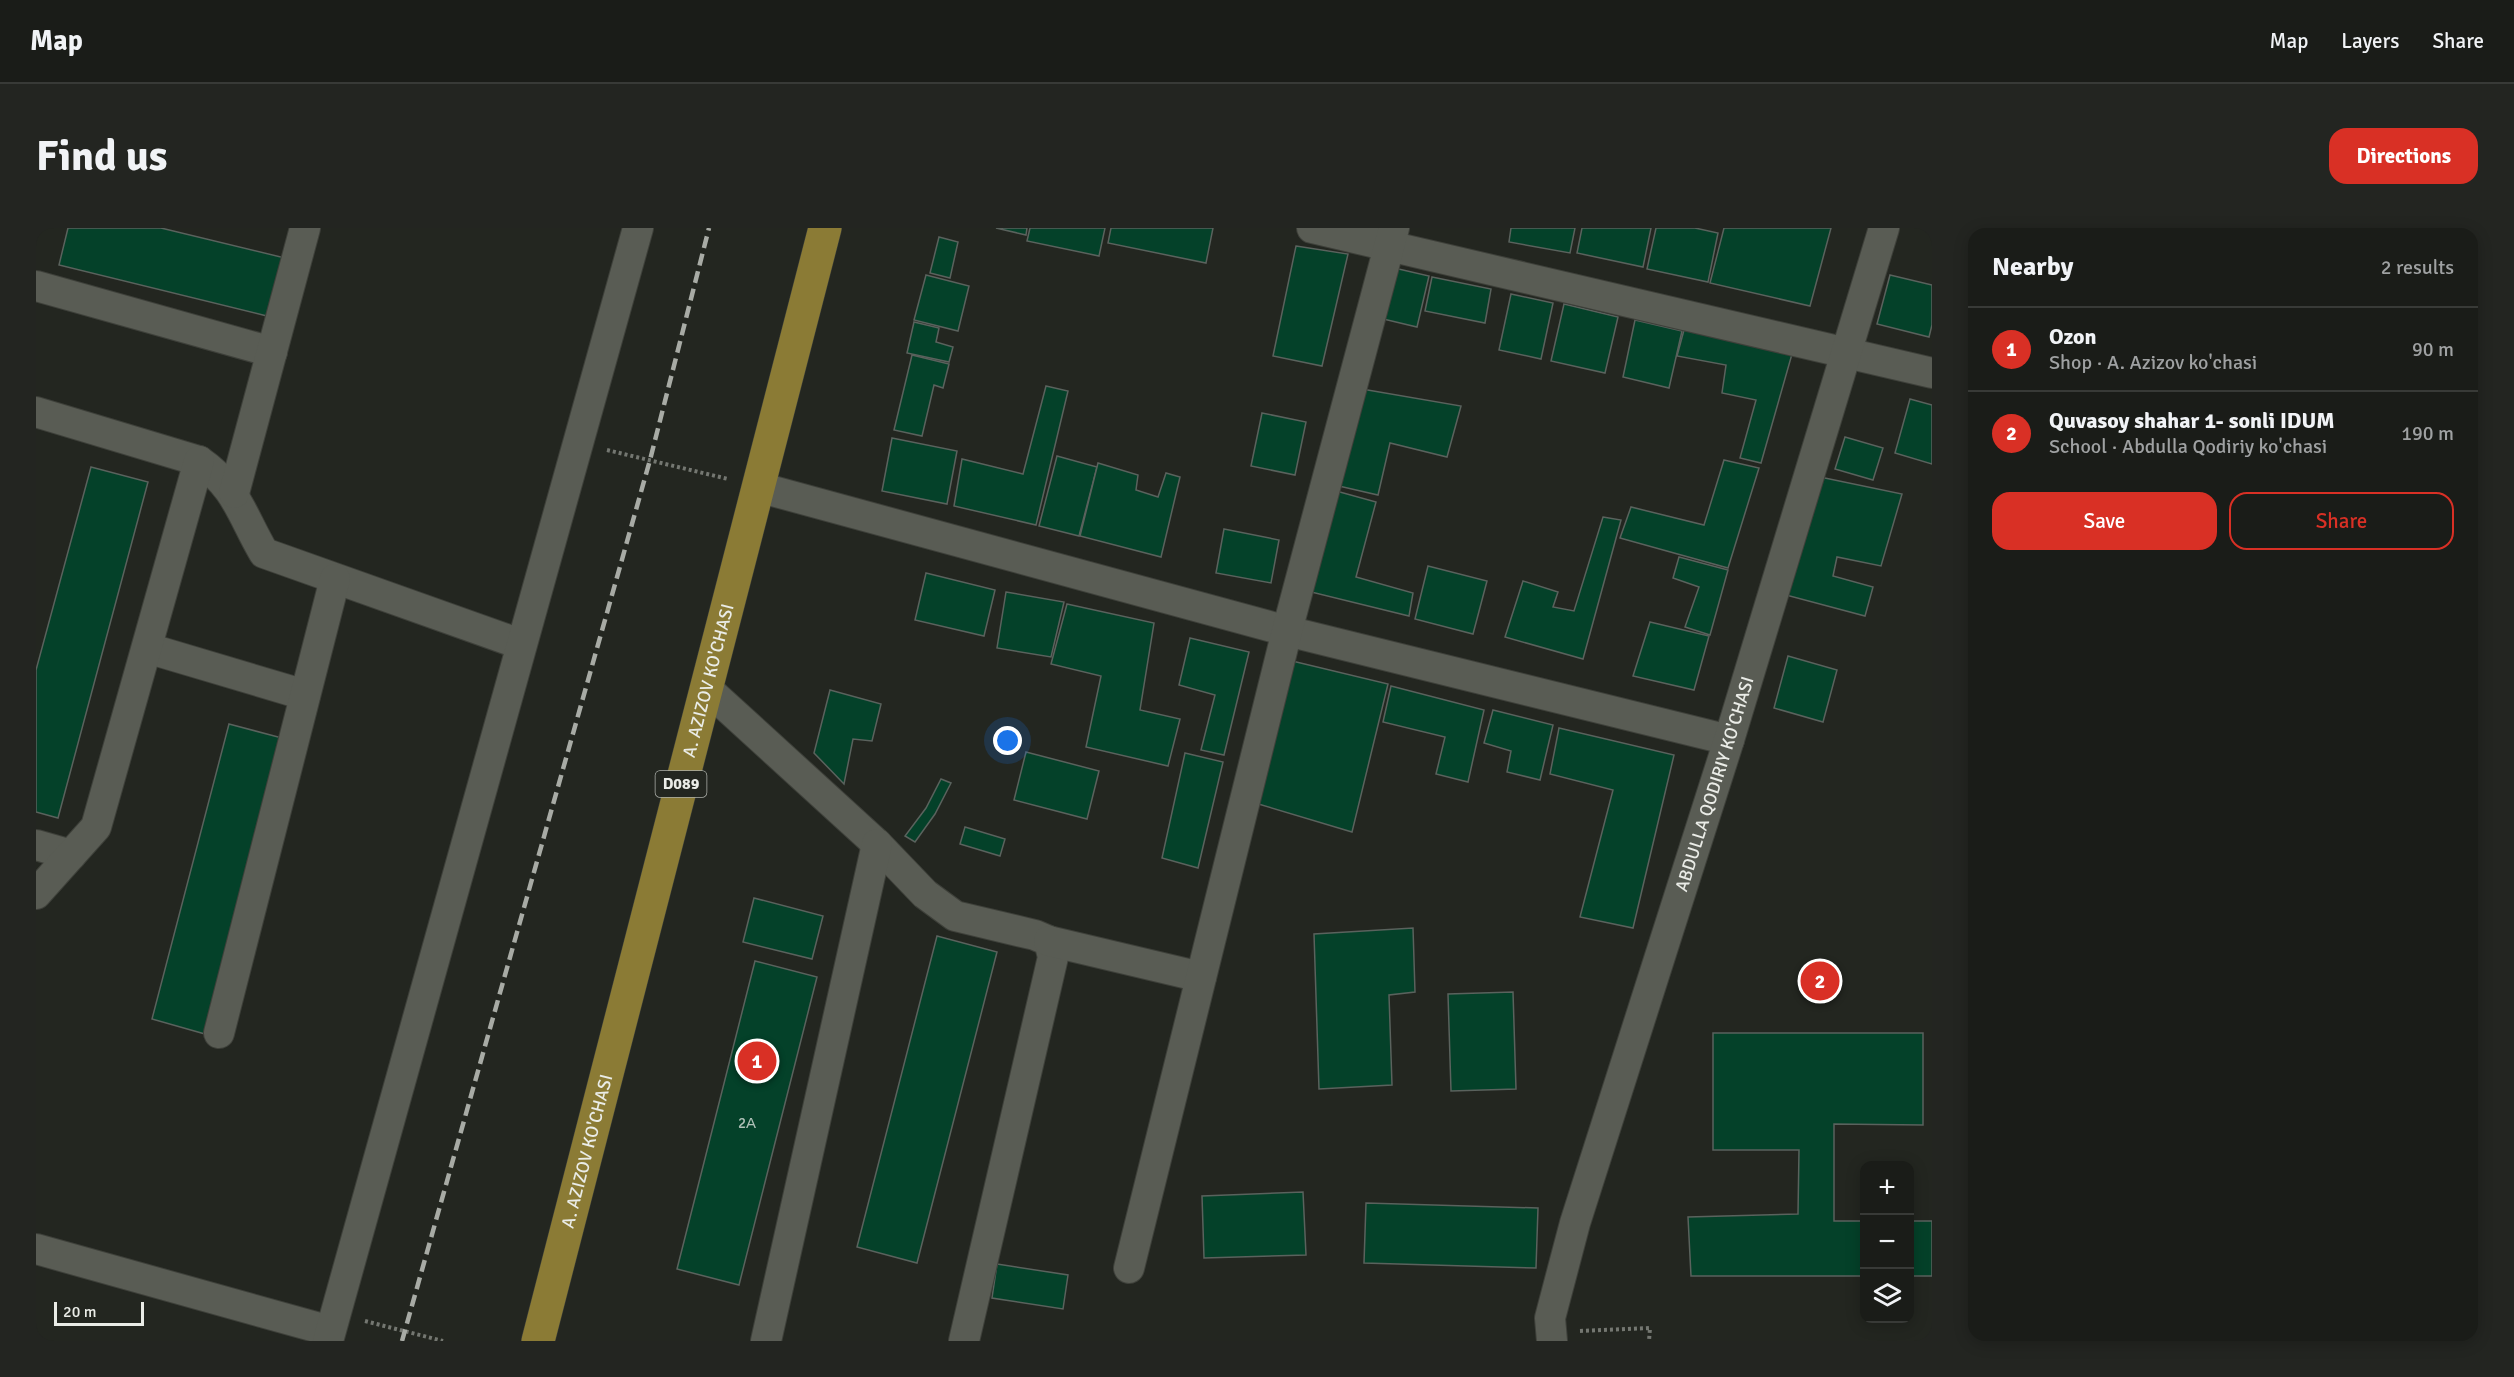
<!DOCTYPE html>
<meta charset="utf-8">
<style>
:root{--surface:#1a1c18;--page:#232521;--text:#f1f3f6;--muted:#9fa1a2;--line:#383a37;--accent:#d93025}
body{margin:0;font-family:Signika,sans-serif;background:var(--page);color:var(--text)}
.controls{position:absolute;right:18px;bottom:18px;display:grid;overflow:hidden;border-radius:12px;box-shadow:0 3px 15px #0003}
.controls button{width:54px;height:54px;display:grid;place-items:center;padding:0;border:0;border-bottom:2px solid var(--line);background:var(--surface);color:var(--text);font:30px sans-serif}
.scale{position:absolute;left:18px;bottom:15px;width:90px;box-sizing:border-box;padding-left:6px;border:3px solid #eaece7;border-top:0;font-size:16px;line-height:21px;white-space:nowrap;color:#eaece7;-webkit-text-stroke:4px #232620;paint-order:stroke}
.you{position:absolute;left:972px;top:513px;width:21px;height:21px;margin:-15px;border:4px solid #fff;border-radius:50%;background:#1a73e8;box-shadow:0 0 0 9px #1a73e833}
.badge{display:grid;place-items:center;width:39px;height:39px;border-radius:50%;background:var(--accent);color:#fff;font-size:20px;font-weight:700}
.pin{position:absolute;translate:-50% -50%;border:3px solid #fff;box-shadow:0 2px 6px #0006}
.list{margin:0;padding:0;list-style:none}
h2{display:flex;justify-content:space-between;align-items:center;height:78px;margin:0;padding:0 24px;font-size:26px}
h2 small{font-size:20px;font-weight:400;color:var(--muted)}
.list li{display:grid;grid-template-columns:39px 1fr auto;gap:18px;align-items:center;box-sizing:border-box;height:84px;padding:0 24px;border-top:2px solid var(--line)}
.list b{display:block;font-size:22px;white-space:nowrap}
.list p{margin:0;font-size:20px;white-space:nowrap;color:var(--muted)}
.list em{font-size:20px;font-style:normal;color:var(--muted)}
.actions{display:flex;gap:12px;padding:18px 24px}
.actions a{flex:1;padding:14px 0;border:2px solid var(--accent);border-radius:18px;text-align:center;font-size:21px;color:var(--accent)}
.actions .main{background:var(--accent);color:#fff}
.icon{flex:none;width:33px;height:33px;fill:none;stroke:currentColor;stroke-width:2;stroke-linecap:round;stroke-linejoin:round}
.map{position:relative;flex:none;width:1896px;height:1113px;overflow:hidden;border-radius:18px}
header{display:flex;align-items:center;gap:36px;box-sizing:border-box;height:84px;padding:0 30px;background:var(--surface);border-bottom:2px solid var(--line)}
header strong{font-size:28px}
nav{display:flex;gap:33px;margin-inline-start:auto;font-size:21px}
.intro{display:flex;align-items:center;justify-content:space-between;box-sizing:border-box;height:144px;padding:0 36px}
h1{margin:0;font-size:42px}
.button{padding:15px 27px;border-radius:18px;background:var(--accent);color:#fff;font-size:21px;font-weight:700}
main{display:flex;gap:36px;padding:0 36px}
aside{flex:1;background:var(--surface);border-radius:18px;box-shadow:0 3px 15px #0003}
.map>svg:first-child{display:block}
.building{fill:#044129;stroke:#5a625d;stroke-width:1.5}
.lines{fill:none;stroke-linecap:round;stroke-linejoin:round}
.street-casing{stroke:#3e403a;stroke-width:32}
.primary-casing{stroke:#3e403a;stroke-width:34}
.path{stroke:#747771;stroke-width:4;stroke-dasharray:3 3;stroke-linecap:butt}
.street{stroke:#595c54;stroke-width:30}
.primary{stroke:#8b7b35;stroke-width:33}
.rail{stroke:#a8aba5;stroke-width:4.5;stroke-dasharray:12 6;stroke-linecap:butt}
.labels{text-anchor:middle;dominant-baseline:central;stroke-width:5;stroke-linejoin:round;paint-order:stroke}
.number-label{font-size:15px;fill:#b0c1b8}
.shield{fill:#232620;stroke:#aeb1ab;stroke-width:1.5}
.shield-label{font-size:16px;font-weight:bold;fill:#eaece7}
.street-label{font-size:18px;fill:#eaece7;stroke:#232620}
</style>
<header>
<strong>Map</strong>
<nav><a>Map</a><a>Layers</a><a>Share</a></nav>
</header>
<div class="intro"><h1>Find us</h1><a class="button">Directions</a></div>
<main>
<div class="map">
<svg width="1896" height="1113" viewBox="0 0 1896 1113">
<rect width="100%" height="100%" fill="#232620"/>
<g class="building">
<path d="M32 0H125L249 30 235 89 23 37Z"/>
<path d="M960 0H991L990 7Z"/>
<path d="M994 0H1069L1063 28 991 13Z"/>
<path d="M1075 0H1177L1170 35 1072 15Z"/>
<path d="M1475 0H1539L1534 25 1473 14Z"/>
<path d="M1546 0H1615L1607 39 1541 25Z"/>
<path d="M1620 0H1659L1682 5 1672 54 1611 41Z"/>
<path d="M1688 0H1795L1774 78 1674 55Z"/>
<path d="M903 9 922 14 914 50 894 45Z"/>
<path d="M1260 18 1312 26 1286 138 1237 128Z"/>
<path d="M1354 39 1393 48 1381 99 1343 90Z"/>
<path d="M890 47 933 58 922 103 878 92Z"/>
<path d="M1854 47 1896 57V97L1893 109 1841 96Z"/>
<path d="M1396 49 1455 61 1449 95 1389 83Z"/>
<path d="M1475 66 1517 75 1505 131 1463 122Z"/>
<path d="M1528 76 1582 89 1569 145 1515 133Z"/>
<path d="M1599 92 1646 103 1633 160 1587 149Z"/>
<path d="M878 94 903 100 900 114 917 119 913 134 871 125Z"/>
<path d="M1648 102 1756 126 1725 235 1704 230 1720 172 1686 165 1690 137 1641 128Z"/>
<path d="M876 127 913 136 907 160 898 157 886 208 858 202Z"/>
<path d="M1010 158 1032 163 1000 297 918 278 926 231 987 246Z"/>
<path d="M1320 160 1425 178 1411 229 1354 215 1342 267 1294 256Z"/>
<path d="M1874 171 1896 177V236L1859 225Z"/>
<path d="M1226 185 1270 194 1259 247 1215 238Z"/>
<path d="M1809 209 1847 220 1837 252 1799 241Z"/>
<path d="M856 210 921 223 911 276 846 263Z"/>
<path d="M1021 228 1061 239 1043 308 1003 298Z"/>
<path d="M1688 232 1723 240 1692 340 1584 310 1595 279 1668 297Z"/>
<path d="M1062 235 1102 247 1100 262 1122 269 1130 245 1144 249 1125 329 1044 308Z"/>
<path d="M55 239 112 254 22 590 0 584V442Z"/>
<path d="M1784 249 1866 266 1845 338 1801 329 1797 348 1837 359 1829 388 1750 367Z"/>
<path d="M1293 261 1340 274 1320 349 1377 365 1373 388 1267 362Z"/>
<path d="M1567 289 1585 292 1547 431 1469 409 1487 353 1522 364 1517 379 1538 383Z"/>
<path d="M1188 301 1243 312 1235 355 1180 345Z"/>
<path d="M1643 329 1692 342 1674 407 1649 399 1663 359 1637 350Z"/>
<path d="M1392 338 1451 353 1437 406 1379 391Z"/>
<path d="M890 345 959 362 948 408 879 392Z"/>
<path d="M970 364 1028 374 1015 429 961 420Z"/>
<path d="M1031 376 1118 395 1104 482 1144 491 1132 538 1050 519 1065 448 1015 436Z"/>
<path d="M1614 394 1673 408 1658 462 1597 448Z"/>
<path d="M1154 410 1213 424 1188 527 1165 522 1179 467 1143 457Z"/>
<path d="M1752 428 1801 442 1787 494 1738 480Z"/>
<path d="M1252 432 1352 456 1316 604 1219 575Z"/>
<path d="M1355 458 1448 482 1432 554 1400 546 1409 509 1347 494Z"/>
<path d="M794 462 845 476 836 513 817 511 808 556 778 525Z"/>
<path d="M1457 482 1517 497 1504 552 1471 544 1475 523 1448 515Z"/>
<path d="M193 496 246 510 169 806 116 791Z"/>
<path d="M1523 500 1638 527 1597 700 1544 689 1577 562 1514 546Z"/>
<path d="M990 524 1063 543 1051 591 978 572Z"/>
<path d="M1149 525 1187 534 1162 640 1126 630Z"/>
<path d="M905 551 915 555 899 586 879 614 869 608 890 580Z"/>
<path d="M929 599 969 611 964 628 924 616Z"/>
<path d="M718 670 787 688 776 731 707 714Z"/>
<path d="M1377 700 1379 764 1353 767 1356 857 1283 861 1278 706Z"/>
<path d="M901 708 961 724 881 1035 821 1019Z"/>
<path d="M719 733 781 749 703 1057 641 1041Z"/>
<path d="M1477 764 1480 861 1415 863 1412 766Z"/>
<path d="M1677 805H1887V897L1798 896V993H1828V1048H1655L1652 989 1762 986 1763 922H1677Z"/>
<path d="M1267 964 1270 1027 1168 1030 1166 968Z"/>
<path d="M1330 975 1502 980 1500 1040 1328 1035Z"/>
<rect x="1874" y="993" width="22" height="55"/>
<path d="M961 1036 1032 1047 1027 1081 956 1070Z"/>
</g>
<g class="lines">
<defs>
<g id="street">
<path d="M1276 0 1896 145"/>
<path d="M0 58 236 124"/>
<path d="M0 184 163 233C201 259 206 288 228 325L484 416"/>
<path d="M722 259 1251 403 1693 512"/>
<path d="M198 265 269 0"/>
<path d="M111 420 269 467"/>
<path d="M670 460 841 616 889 666 919 688 999 707 1013 713 1017 729 928 1113"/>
<path d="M0 617 35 627"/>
<path d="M0 666 60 599 163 233"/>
<path d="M1013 713 1165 749"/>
<path d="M183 805 299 351"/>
<path d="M0 1021 294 1103"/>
<path d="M1093 1040 1251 403 1358 0"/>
<path d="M292 1113 602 0"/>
<path d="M730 1113 841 616"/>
<path id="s1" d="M1516 1113 1514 1090 1539 995 1693 512 1848 0"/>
</g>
<g id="primary">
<path id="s2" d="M502 1113 789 0"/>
</g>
</defs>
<use href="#street" class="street-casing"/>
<use href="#primary" class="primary-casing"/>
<g class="path">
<path d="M571 222 692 251"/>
<path d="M329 1093 407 1113"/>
<path d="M1544 1103 1614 1100 1613 1113"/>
</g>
<use href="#street" class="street"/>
<use href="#primary" class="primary"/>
<path class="rail" d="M366 1113 614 232 673 0"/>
</g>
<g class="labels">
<g class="number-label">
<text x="711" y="895">2А</text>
</g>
<rect class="shield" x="619.5" y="543" width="51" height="26" rx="4.5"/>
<g class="shield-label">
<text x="645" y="556">D089</text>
</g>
<g class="street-label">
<text stroke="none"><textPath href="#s2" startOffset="682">A. AZIZOV KO'CHASI</textPath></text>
<text stroke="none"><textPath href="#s1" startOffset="582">ABDULLA QODIRIY KO'CHASI</textPath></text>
<text stroke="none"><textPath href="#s2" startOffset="196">A. AZIZOV KO'CHASI</textPath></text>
</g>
</g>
</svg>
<div class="controls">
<button>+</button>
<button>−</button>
<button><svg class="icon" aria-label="layers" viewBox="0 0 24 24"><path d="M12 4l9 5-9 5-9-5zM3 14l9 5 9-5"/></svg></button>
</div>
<div class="scale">20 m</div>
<div class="you"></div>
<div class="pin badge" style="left:721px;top:833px">1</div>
<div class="pin badge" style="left:1784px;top:753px">2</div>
</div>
<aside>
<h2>Nearby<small>2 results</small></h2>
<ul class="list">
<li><span class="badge">1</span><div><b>Ozon</b><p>Shop · A. Azizov ko'chasi</p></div><em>90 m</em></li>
<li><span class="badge">2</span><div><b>Quvasoy shahar 1- sonli IDUM</b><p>School · Abdulla Qodiriy ko'chasi</p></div><em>190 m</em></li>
</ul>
<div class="actions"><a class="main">Save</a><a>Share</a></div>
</aside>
</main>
